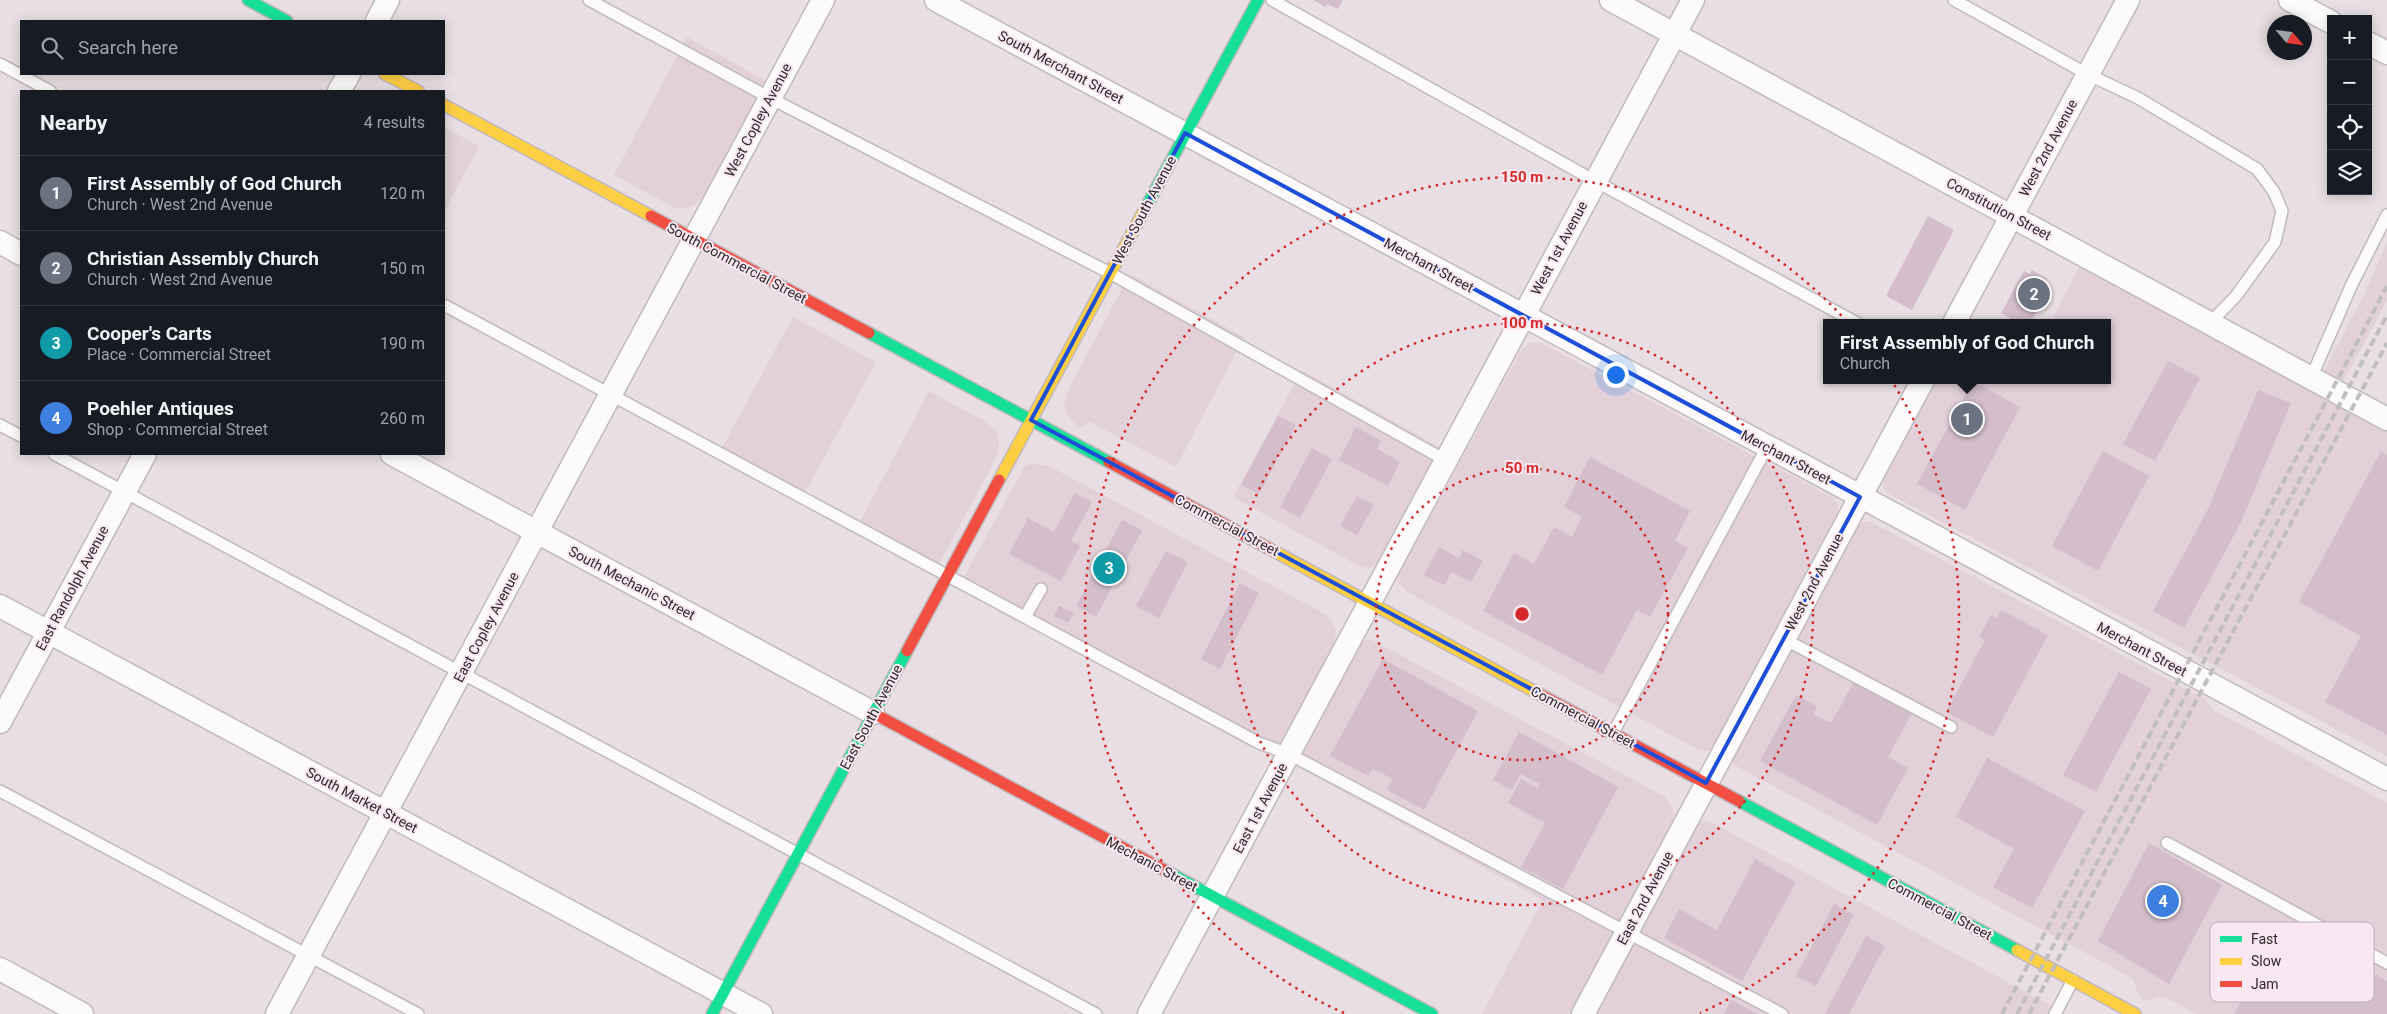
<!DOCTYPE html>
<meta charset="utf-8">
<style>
:root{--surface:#171b24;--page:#242831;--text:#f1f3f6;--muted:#9ea1a6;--line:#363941;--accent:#70686c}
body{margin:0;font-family:Roboto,sans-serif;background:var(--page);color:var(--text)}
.controls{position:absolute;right:15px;top:15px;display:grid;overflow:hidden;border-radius:0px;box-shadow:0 2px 12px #0003}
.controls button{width:45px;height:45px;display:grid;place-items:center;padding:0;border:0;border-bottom:1px solid var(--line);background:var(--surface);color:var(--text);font:25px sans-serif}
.compass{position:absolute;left:2267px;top:15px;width:45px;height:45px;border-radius:50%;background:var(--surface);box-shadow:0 2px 12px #0003;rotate:118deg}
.you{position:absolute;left:1615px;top:374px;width:18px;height:18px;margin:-12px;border:4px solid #fff;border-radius:50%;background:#1a73e8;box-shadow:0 0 0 8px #1a73e833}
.badge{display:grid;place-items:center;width:32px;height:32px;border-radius:50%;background:var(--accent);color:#fff;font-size:16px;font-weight:700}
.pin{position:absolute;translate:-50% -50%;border:2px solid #fff;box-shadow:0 1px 5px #0006}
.popup{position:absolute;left:1823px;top:319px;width:288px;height:65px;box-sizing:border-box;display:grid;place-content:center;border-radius:0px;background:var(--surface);filter:drop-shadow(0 1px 4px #0005);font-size:16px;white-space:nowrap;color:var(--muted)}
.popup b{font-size:19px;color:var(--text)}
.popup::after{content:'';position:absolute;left:50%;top:100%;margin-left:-10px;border:10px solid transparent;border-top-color:var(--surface)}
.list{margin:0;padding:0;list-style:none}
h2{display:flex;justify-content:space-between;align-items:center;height:65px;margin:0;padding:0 20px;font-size:21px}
h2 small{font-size:16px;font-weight:400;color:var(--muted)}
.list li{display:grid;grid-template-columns:32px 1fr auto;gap:15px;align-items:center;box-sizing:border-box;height:75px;padding:0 20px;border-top:1px solid var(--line)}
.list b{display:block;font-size:19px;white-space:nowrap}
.list p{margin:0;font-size:16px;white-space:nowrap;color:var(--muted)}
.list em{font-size:16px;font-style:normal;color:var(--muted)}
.icon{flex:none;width:28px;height:28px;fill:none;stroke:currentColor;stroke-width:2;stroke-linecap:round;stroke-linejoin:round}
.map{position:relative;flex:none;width:2387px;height:1014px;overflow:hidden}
.search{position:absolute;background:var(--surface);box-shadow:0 2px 12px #0003;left:20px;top:20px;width:425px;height:55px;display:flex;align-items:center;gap:12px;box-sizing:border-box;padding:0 18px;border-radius:0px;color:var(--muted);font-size:19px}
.panel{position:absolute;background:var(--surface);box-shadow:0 2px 12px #0003;left:20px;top:90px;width:425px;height:365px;border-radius:0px}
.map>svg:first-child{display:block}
.built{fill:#e2d1d9}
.building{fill:#d3beca}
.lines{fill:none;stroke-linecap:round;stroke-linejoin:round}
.lane-casing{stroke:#c0b9bd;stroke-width:14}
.street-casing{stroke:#c0b9bd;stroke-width:25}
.fast-casing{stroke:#c0b9bd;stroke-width:14}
.slow-casing{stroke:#c0b9bd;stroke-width:14}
.jam-casing{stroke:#c0b9bd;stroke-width:14}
.lane{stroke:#fcfafb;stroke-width:11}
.street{stroke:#fcfafb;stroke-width:22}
.fast{stroke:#16e098;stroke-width:11}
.slow{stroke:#ffcf43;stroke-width:11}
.jam{stroke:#f24e42;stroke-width:11}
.rail{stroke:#c1bebf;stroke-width:4;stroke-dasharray:8 4;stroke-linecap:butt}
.marked{fill:none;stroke:#1d4ed8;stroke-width:4;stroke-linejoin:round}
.ring{fill:none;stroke:#d62828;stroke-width:2.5;stroke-dasharray:2.5 5}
.labels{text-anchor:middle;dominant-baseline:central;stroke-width:4;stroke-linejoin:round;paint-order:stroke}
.street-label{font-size:14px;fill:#2f292c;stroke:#f9e7f1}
.key{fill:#f9e7f1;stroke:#bcaeb6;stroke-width:1}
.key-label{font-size:14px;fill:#2f292c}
.centre{fill:#d62828;stroke:#f9e7f1;stroke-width:2.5}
.ring-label{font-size:15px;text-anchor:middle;font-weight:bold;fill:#d62828;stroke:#f9e7f1;stroke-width:4;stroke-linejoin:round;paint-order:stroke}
</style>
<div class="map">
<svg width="2387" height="1014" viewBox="0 0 2387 1014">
<rect width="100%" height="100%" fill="#e8dee3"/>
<g class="built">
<path d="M687 37 768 82 704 195 695 205 682 209 675 208 614 175Z"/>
<path d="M444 127 479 146 444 212Z"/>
<path d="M2387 242V300L2333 401 2387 431V756L1887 493 1882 485 1885 474 1936 380H2010L2017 383 2019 380H2107V323H2050L2081 264 2313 391 2363 297Z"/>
<path d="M1130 274 1244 337 1176 467 1090 422 1079 428 1069 417 1066 410 1064 404 1068 390Z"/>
<path d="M793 317 876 362 800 502 717 457Z"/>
<path d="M1530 343H1541L1832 497 1838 505 1837 514 1715 743 1708 751 1699 750 1407 592 1398 583 1399 574 1522 349Z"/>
<path d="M1302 370 1439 447 1377 563 1370 568 1361 567 1233 497Z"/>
<path d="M929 391 986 422 997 432 999 445 995 460 934 573 855 531Z"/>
<path d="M1032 463 1049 466 1327 615 1331 619 1336 632 1333 647 1274 755 959 586 1021 473 1024 467Z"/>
<path d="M1869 521 2206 700 2213 710 2387 803V1014H2197L2163 996 2145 1001 2138 995 2134 980 2114 968 1734 765 1732 756 1857 527 1861 523Z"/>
<path d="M1367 639 1372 640 1664 796 1672 807 1674 820 1671 826 1569 1014H1482L1543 900 1296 766 1359 645Z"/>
<path d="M1704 820 1713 823 2067 1014H1596L1695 826Z"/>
</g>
<g class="building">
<path d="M1313 0H1343L1338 9 1327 4 1326 7Z"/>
<path d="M1928 216 1954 230 1912 310 1886 296Z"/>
<path d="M2032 270 2047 279 2045 282 2051 285 2030 323H2007L2010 318 2001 313 2024 271 2030 274Z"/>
<path d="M2168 361 2200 378 2155 461 2123 444Z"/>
<path d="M1973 381 2020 407 1965 510 1917 484Z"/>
<path d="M2258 390 2291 403 2241 522 2184 628 2153 611 2208 509Z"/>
<path d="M1278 416 1296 425 1259 494 1241 485Z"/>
<path d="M1356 427 1381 441 1377 449 1400 462 1388 486 1339 460Z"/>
<path d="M1312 448 1332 459 1300 518 1280 507Z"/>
<path d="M2103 451 2149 476 2098 571 2052 546Z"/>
<path d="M2381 451 2387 455V735L2325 702 2361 636 2299 602Z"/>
<path d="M1590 457 1690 511 1675 541 1688 548 1650 617 1637 610 1602 675 1483 611 1514 553 1534 564 1554 527 1572 537 1582 517 1564 507Z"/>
<path d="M1075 493 1092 502 1071 541 1080 546 1061 581 1009 554 1028 518 1054 532Z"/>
<path d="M1357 496 1374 505 1357 535 1340 526Z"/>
<path d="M1122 520 1142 530 1096 617 1076 606Z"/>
<path d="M1439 547 1459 558 1463 550 1483 561 1471 582 1452 572 1444 585 1424 575Z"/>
<path d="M1166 551 1188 562 1159 618 1136 606Z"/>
<path d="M1240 583 1259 593 1220 669 1201 659Z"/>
<path d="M1059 606 1074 613 1068 623 1054 616Z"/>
<path d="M2001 610 2048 635 1993 737 1946 712 1985 640 1979 637 1991 615 1997 618Z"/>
<path d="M1383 659 1478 711 1424 810 1387 790 1393 779 1373 769 1368 776 1330 756Z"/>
<path d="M2119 672 2151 689 2096 792 2063 775Z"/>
<path d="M1854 682 1912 713 1888 757 1908 768 1877 825 1760 761 1796 695 1817 706 1813 714 1831 723Z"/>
<path d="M1519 732 1618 787 1563 889 1521 867 1545 823 1508 803 1521 779 1537 788 1540 784 1520 774 1512 790 1493 780Z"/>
<path d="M1987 758 2085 811 2032 908 1993 887 2014 849 1956 817Z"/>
<path d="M2149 843 2222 885 2169 984 2098 941Z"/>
<path d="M1755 859 1796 882 1742 981 1664 938 1679 909 1717 930Z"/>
<path d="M1834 904 1854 915 1816 986 1796 976Z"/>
<path d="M1866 936 1885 946 1849 1014H1825Z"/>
<path d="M2269 949 2286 958 2290 950 2328 970 2337 954 2358 965 2355 971 2373 980 2376 975 2387 981V1014H2234Z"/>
<path d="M1731 1000 1758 1014H1724Z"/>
</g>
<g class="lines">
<defs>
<g id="lane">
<path d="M589 0 770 98 1110 273 1445 460"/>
<path d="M1272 0 1595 181 1857 323"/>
<path d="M1954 0 2087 74 2138 98 2257 169 2274 192 2282 211 2275 242 2236 296 2210 323"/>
<path d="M0 64 50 91"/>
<path d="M444 305 1259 743 1289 754 1782 1014"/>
<path d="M2311 378 2352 284 2387 215"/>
<path d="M0 425 21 436"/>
<path d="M54 454 1096 1014"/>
<path d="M1025 617 1041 589"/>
<path d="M1784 639 1951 727"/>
<path d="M1613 733 1767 447"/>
<path d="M0 791 418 1014"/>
<path d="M2167 843 2387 963"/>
<path d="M2055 1014 2073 980"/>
</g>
<g id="street">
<path d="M936 0 2387 779"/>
<path d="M1611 0 2387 419"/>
<path d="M2290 0 2331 22"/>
<path d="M377 21 388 0"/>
<path d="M2368 43 2387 53"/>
<path d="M339 91 349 74"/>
<path d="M0 242 21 254"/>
<path d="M1954 323 2128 0"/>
<path d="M392 454 873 713"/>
<path d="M0 606 761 1014"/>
<path d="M0 722 145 454"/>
<path d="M0 969 82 1014"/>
<path d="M277 1014 823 0"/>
<path d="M1149 1014 1693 0"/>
<path d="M1583 1014 1923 380"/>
</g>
<g id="fast">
<path d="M248 0 287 21"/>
<path d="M1146 207 1258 0"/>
<path d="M869 333 1109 462"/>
<path d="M1739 801 2017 950"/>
<path d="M1166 871 1432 1014"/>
<path d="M712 1014 907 651"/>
</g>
<g id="slow">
<path d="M385 74 418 91"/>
<path d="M444 105 651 216"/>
<path d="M999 480 1146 207"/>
<path d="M1268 548 1543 696"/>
<path d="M2017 950 2135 1014"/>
</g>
<g id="jam">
<path d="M651 216 869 333"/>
<path d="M1109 462 1268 548"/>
<path d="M907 651 999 480"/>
<path d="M1543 696 1739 801"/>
<path d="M873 713 1166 871"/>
</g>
</defs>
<use href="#lane" class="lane-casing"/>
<use href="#street" class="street-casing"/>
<use href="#fast" class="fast-casing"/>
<use href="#slow" class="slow-casing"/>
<use href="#jam" class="jam-casing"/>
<use href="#lane" class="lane"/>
<use href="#street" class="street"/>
<use href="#fast" class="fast"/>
<use href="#slow" class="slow"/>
<use href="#jam" class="jam"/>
<g class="rail">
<path d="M2002 1014 2387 286"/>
<path d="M2017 1014 2387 315"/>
<path d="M2029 1014 2387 343"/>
</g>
</g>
<path class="marked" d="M1185 133 1860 497 1706 783 1031 420Z"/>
<g class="ring">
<circle cx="1522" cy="614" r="146"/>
<circle cx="1522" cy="614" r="291"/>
<path d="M1344 1013A437 437 0 1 1 1700 1013"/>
</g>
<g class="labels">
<g class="street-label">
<text transform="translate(1061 67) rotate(28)">South Merchant Street</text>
<text transform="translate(758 120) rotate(-62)">West Copley Avenue</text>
<text transform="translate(2048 148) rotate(-62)">West 2nd Avenue</text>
<text transform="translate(1999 209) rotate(28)">Constitution Street</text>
<text transform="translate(1144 210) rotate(-62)">West South Avenue</text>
<text transform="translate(1559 248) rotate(-62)">West 1st Avenue</text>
<text transform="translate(737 263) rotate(28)">South Commercial Street</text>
<text transform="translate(1429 265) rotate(28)">Merchant Street</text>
<text transform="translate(1786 457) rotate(28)">Merchant Street</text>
<text transform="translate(1227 525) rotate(28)">Commercial Street</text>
<text transform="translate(1814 582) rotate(-62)">West 2nd Avenue</text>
<text transform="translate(632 583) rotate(28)">South Mechanic Street</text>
<text transform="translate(72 588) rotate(-62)">East Randolph Avenue</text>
<text transform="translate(486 627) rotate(-62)">East Copley Avenue</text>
<text transform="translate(2142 649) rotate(28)">Merchant Street</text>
<text transform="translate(871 717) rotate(-62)">East South Avenue</text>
<text transform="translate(1583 717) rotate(28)">Commercial Street</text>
<text transform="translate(362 800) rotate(28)">South Market Street</text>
<text transform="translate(1260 808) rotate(-62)">East 1st Avenue</text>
<text transform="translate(1152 864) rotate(28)">Mechanic Street</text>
<text transform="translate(1645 898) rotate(-62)">East 2nd Avenue</text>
<text transform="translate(1940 909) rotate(28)">Commercial Street</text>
</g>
</g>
<rect x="2210" y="922" width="164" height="80" rx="8" class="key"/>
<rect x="2220" y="936" width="22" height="6" fill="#16e098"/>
<rect x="2220" y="958" width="22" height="7" fill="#ffcf43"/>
<rect x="2220" y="981" width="22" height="6" fill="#f24e42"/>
<g class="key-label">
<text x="2251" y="944">Fast</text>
<text x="2251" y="966">Slow</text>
<text x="2251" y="989">Jam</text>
</g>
<circle cx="1522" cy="614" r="8" class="centre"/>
<g class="ring-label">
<text x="1522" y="182">150 m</text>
<text x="1522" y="328">100 m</text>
<text x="1522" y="473">50 m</text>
</g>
</svg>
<div class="controls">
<button>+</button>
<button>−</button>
<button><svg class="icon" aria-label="locate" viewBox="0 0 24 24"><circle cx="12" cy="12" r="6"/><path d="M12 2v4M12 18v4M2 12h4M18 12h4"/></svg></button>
<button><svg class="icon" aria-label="layers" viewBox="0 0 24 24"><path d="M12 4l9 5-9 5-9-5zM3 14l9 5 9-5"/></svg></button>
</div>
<svg class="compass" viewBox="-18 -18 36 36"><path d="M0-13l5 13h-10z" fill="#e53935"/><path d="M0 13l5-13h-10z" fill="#9ea1a6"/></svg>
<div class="you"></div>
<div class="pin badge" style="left:1967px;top:419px;background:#6b7280">1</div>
<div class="popup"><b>First Assembly of God Church</b>Church</div>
<div class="pin badge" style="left:2034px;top:294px;background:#6b7280">2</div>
<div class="pin badge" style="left:1109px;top:568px;background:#0f9aa8">3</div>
<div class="pin badge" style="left:2163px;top:901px;background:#3f7fe0">4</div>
<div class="search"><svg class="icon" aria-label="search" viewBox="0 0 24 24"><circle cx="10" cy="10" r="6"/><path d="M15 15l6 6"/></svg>Search here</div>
<section class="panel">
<h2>Nearby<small>4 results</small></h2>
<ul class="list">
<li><span class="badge" style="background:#6b7280">1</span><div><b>First Assembly of God Church</b><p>Church · West 2nd Avenue</p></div><em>120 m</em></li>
<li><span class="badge" style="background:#6b7280">2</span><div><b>Christian Assembly Church</b><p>Church · West 2nd Avenue</p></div><em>150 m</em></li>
<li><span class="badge" style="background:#0f9aa8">3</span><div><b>Cooper's Carts</b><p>Place · Commercial Street</p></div><em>190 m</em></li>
<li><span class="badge" style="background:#3f7fe0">4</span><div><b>Poehler Antiques</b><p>Shop · Commercial Street</p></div><em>260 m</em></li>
</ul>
</section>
</div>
